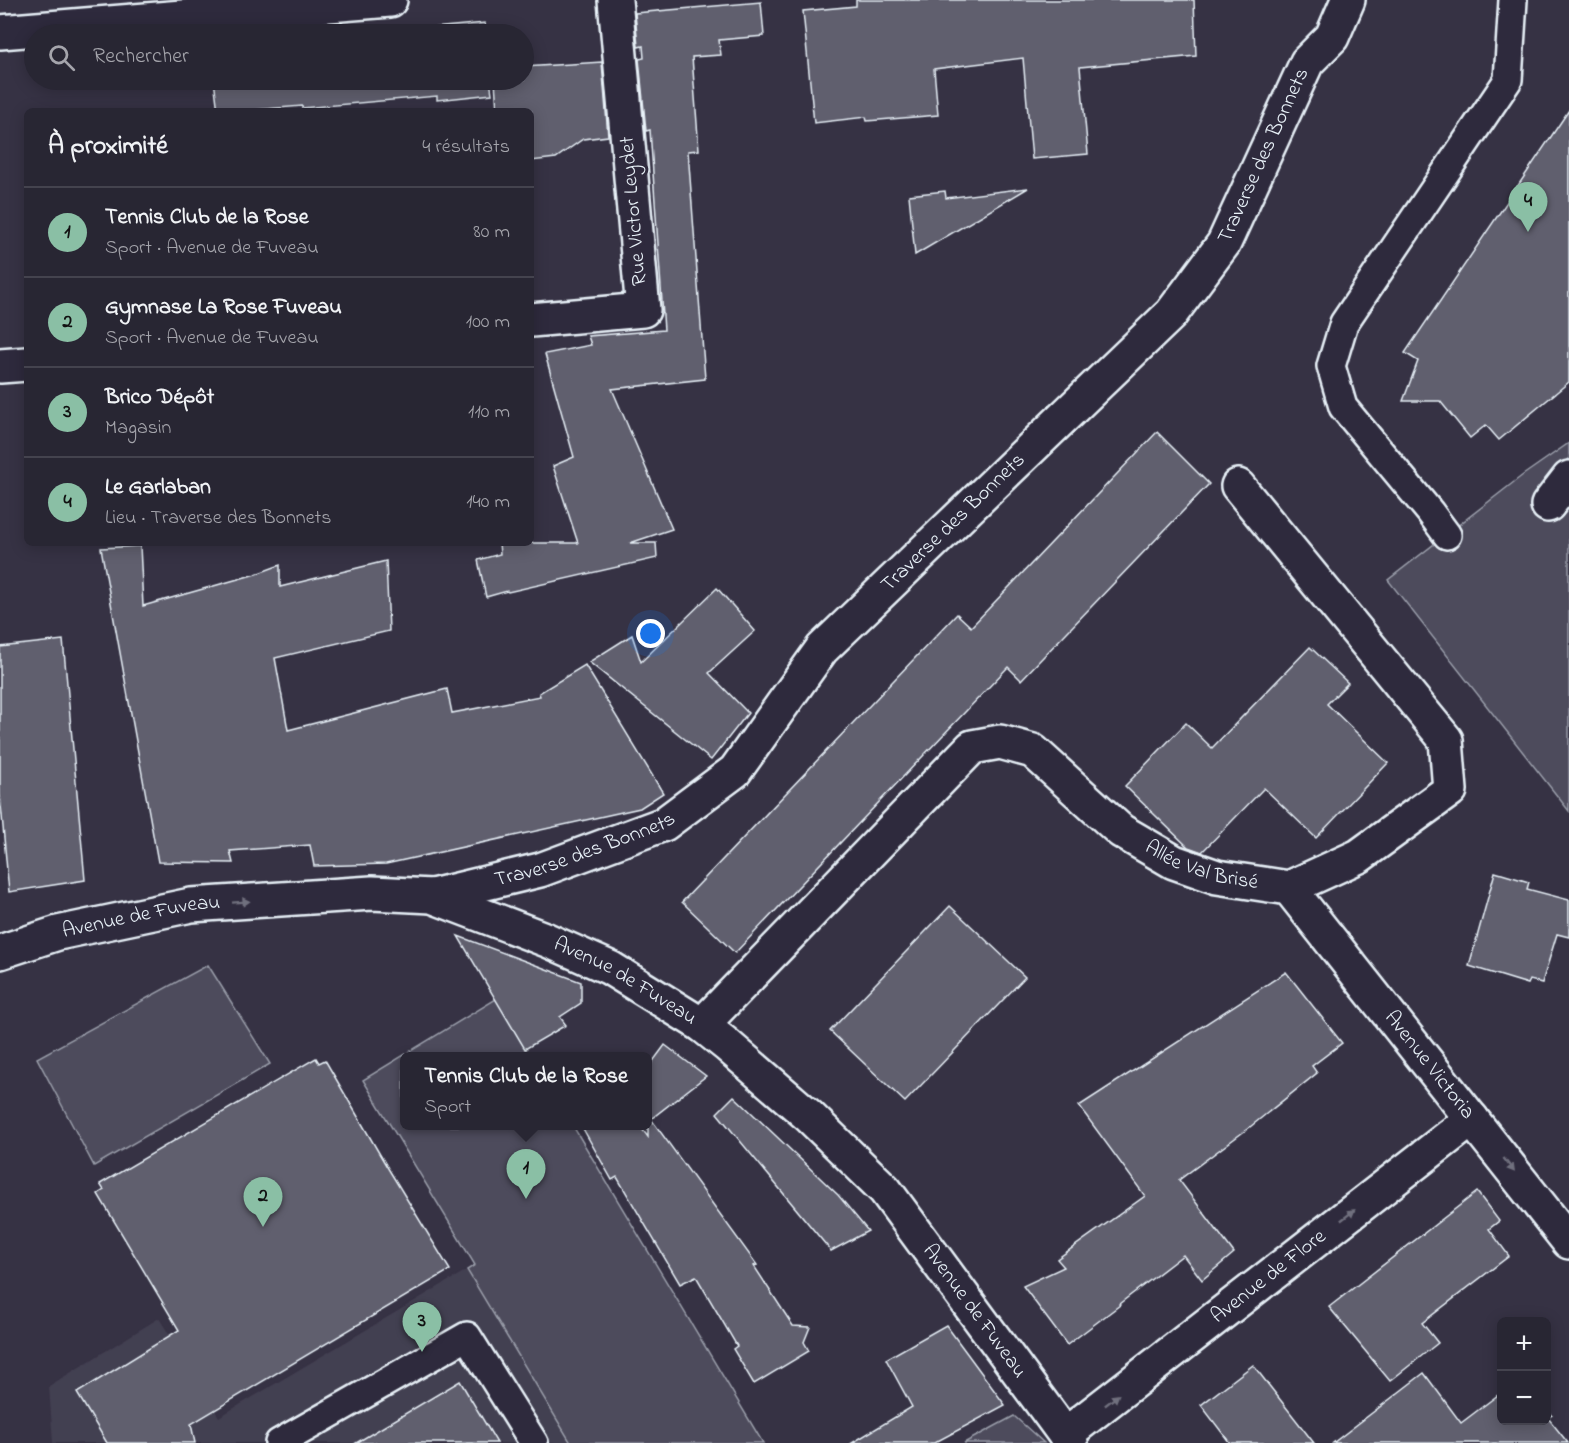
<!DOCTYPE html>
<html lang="fr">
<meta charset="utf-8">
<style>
:root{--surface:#282633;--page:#34323f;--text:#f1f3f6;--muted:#a5a5ac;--line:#44434e;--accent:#8abfa5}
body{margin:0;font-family:"Indie Flower",sans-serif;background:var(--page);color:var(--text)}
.controls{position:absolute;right:18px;bottom:18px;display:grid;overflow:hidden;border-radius:9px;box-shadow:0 3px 15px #0003}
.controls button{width:54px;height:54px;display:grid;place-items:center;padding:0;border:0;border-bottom:2px solid var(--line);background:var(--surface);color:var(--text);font:30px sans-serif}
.you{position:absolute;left:651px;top:634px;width:21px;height:21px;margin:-15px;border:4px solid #fff;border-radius:50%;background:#1a73e8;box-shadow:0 0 0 9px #1a73e833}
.badge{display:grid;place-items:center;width:39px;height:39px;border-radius:50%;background:var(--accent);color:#111;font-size:20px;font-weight:700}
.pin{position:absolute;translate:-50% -50px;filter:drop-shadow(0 2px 3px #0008)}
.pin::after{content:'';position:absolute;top:32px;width:21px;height:18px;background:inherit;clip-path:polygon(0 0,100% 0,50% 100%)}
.popup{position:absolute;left:400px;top:1052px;width:252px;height:78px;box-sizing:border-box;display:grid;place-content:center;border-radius:9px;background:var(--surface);filter:drop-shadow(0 2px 4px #0005);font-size:20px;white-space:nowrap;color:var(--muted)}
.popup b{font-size:22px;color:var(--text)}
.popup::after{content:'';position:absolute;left:50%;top:100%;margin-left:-12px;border:12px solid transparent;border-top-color:var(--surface)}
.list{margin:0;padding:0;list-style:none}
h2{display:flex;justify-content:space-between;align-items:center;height:78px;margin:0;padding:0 24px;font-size:26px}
h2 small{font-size:20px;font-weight:400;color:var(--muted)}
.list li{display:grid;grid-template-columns:39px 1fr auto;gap:18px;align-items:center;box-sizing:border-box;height:90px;padding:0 24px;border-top:2px solid var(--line)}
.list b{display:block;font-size:22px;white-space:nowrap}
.list p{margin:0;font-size:20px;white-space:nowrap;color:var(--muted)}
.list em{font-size:20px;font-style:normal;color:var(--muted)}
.icon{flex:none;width:33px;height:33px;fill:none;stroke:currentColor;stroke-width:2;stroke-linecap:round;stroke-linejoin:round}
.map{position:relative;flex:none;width:1569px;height:1443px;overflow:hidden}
.search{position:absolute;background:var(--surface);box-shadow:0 3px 15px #0003;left:24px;top:24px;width:510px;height:66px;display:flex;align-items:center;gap:15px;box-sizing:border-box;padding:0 21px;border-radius:33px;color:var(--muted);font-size:22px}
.panel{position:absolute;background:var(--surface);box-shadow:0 3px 15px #0003;left:24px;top:108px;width:510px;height:438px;border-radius:9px}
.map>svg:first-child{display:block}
.built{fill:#433f51}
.green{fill:#4d4b5c;stroke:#9a9eaa;stroke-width:1.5}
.building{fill:#605e6e;stroke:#e8f1f8;stroke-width:1.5}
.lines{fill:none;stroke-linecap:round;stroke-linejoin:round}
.service-casing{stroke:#e8f1f8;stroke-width:32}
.pedestrian-casing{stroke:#e8f1f8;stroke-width:38}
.minor-casing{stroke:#e8f1f8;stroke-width:38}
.service{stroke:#2f2a3d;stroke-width:27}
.pedestrian{stroke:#2f2a3d;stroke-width:33}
.minor{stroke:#2f2a3d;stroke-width:33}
.oneway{fill:#70707e}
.labels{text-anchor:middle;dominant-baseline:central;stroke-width:6;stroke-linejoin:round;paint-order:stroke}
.street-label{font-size:21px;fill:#e8f1f8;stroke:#2f2a3d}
</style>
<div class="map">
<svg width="1569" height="1443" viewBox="0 0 1569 1443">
<rect width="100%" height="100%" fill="#363244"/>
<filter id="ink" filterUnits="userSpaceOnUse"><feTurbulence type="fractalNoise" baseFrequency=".0167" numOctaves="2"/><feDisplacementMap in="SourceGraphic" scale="12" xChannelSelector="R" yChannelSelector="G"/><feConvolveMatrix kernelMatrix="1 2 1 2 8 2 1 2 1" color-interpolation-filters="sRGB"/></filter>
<g filter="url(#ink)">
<path class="built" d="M467 1270 571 1443H53L49 1386 159 1318 219 1417Z"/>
<g class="green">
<path d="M1569 443V811L1388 580 1523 475Z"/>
<path d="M208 965 270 1064 94 1166 37 1058Z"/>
<path d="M496 999 530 1056H404V1126H573L763 1443H571L467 1270 475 1265 363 1080Z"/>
<path d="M1014 1416 1044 1443H964Z"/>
</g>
<g class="building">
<path d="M856 0H1194L1196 56 1080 67 1088 154 1032 159 1023 58 934 69 938 115 867 121 866 117 814 123 803 11 856 6Z"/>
<path d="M761 2 764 36 719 40 721 55 692 57 699 150 688 151 705 379 612 389 672 529 630 543H656L657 558 508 592 507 591 486 597 478 560 500 554 499 543H578L553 466 574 457 545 354 591 345 588 336 664 330 650 130 646 131 639 59 644 58 643 46 638 47 635 13Z"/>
<path d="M485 23 486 34H350L432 28Z"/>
<path d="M602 62 608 136 583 139 556 158 531 161V111H497L495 80H524V67Z"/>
<path d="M214 80H490L492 94 437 100V96L302 108V106L241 111H218Z"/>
<path d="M1569 110V382L1499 440 1486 425 1470 438 1440 401H1403L1418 361 1405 353Z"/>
<path d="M1028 188 915 255 909 195 945 191 946 198Z"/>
<path d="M1157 432 1209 484 1021 680 1008 667 735 953 682 902 957 614 971 627Z"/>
<path d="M140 546 143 606 256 574 280 565V587L386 561 389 631 275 658 288 730 447 689 452 713 540 696 539 693 585 665 663 793 640 808 386 864 314 866 310 845 230 851 233 863 158 862 101 548Z"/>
<path d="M717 588 755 631 709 673 748 713 711 760 589 662 632 635 641 662Z"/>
<path d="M63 640 85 880 9 892 0 794V647Z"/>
<path d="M1310 647 1348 683 1327 704 1388 763 1316 838 1264 788 1202 852 1188 847 1125 786 1186 723 1212 748Z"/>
<path d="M1495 872 1529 882 1527 889 1569 900V937L1557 934 1542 983 1530 980 1528 984 1469 966Z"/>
<path d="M950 906 1025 977 905 1102 830 1031Z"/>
<path d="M458 936 581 982V1003L560 1017 566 1025 525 1049Z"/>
<path d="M1286 972 1342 1043 1312 1066 1317 1073 1250 1127 1179 1180 1234 1253 1202 1280 1183 1255 1119 1304 1120 1305 1067 1345 1023 1286 1064 1267 1057 1259 1145 1196 1079 1106Z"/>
<path d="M665 1045 706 1076 651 1119 757 1265 754 1266 793 1326 810 1327 804 1342 809 1351 754 1384 733 1349 737 1346 696 1276 680 1284 617 1177 612 1180 581 1125H639L648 1137V1068Z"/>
<path d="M316 1058 319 1063 325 1060 386 1165 450 1270 191 1424 195 1443H107L77 1393 179 1330 98 1194 104 1190 100 1184Z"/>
<path d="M734 1096 838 1195 868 1231 831 1251 717 1113Z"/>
<path d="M1477 1192 1499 1221 1489 1229 1509 1256 1422 1323 1438 1343 1390 1381 1329 1307Z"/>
<path d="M946 1325 1005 1405 934 1443H852L912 1407 886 1359Z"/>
<path d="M1253 1365 1314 1443H1230L1201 1405Z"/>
<path d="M1424 1373 1461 1423 1502 1392V1420H1546V1407L1552 1415 1548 1418 1568 1443H1333Z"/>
<path d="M460 1381 497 1443H356Z"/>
</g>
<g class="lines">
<defs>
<g id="service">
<path d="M1447 535 1430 512 1343 407 1331 366 1344 323 1508 80 1513 0"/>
<path d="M279 1443 467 1336 534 1443"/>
</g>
<path id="pedestrian" d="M1548 505 1569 478"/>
<g id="minor">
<path d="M0 32 390 0"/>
<path d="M531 320 643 310 615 0"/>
<path d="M0 366 27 364"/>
<path id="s1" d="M1289 888 1569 1242"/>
<path id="s2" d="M432 896 540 870 664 824 735 771 822 649 1171 314 1224 243 1307 62 1332 37 1348 0"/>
<path id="s3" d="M0 952 58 933 191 905 372 893 432 896 547 940 610 968 702 1025 727 1045 809 1116 885 1190 1071 1443"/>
<path id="s4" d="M702 1025 972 747 1000 742 1033 751 1121 831 1174 862 1217 877 1289 888 1359 856 1450 790 1446 740 1238 486"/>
<path id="s5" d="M1065 1435 1472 1119"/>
</g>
</defs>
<use href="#service" class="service-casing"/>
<use href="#pedestrian" class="pedestrian-casing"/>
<use href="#minor" class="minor-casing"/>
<use href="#service" class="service"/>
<use href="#pedestrian" class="pedestrian"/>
<use href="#minor" class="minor"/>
</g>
<defs><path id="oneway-solid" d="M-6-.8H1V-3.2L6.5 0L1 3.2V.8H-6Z" transform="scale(1.5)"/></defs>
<g class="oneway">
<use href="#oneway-solid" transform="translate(241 902) rotate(-4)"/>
<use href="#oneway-solid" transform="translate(1509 1165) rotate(52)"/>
<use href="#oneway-solid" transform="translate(1348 1215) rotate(-38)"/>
<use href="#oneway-solid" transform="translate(1112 1400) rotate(-38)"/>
</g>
</g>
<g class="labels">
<g class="street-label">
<text stroke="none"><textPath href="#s2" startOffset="1150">Traverse des Bonnets</textPath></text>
<text transform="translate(634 211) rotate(-95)">Rue Victor Leydet</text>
<text stroke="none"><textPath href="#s2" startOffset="664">Traverse des Bonnets</textPath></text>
<text stroke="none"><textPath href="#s2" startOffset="160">Traverse des Bonnets</textPath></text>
<text stroke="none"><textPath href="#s4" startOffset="658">Allée Val Brisé</textPath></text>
<text stroke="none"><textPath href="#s3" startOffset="146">Avenue de Fuveau</textPath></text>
<text stroke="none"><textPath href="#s3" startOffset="650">Avenue de Fuveau</textPath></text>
<text stroke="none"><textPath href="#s1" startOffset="226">Avenue Victoria</textPath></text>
<text stroke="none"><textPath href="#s5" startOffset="258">Avenue de Flore</textPath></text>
<text stroke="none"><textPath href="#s3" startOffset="1136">Avenue de Fuveau</textPath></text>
</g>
</g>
</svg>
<div class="controls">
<button>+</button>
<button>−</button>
</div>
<div class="you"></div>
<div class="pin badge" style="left:526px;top:1199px">1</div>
<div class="popup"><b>Tennis Club de la Rose</b>Sport</div>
<div class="pin badge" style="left:263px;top:1227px">2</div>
<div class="pin badge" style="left:422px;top:1352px">3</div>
<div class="pin badge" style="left:1528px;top:232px">4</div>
<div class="search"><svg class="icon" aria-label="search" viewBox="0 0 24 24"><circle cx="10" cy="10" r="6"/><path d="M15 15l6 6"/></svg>Rechercher</div>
<section class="panel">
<h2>À proximité<small>4 résultats</small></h2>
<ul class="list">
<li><span class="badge">1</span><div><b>Tennis Club de la Rose</b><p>Sport · Avenue de Fuveau</p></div><em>80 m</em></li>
<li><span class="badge">2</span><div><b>Gymnase La Rose Fuveau</b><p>Sport · Avenue de Fuveau</p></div><em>100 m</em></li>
<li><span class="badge">3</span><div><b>Brico Dépôt</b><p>Magasin</p></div><em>110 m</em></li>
<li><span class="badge">4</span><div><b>Le Garlaban</b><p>Lieu · Traverse des Bonnets</p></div><em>140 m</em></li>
</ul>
</section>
</div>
